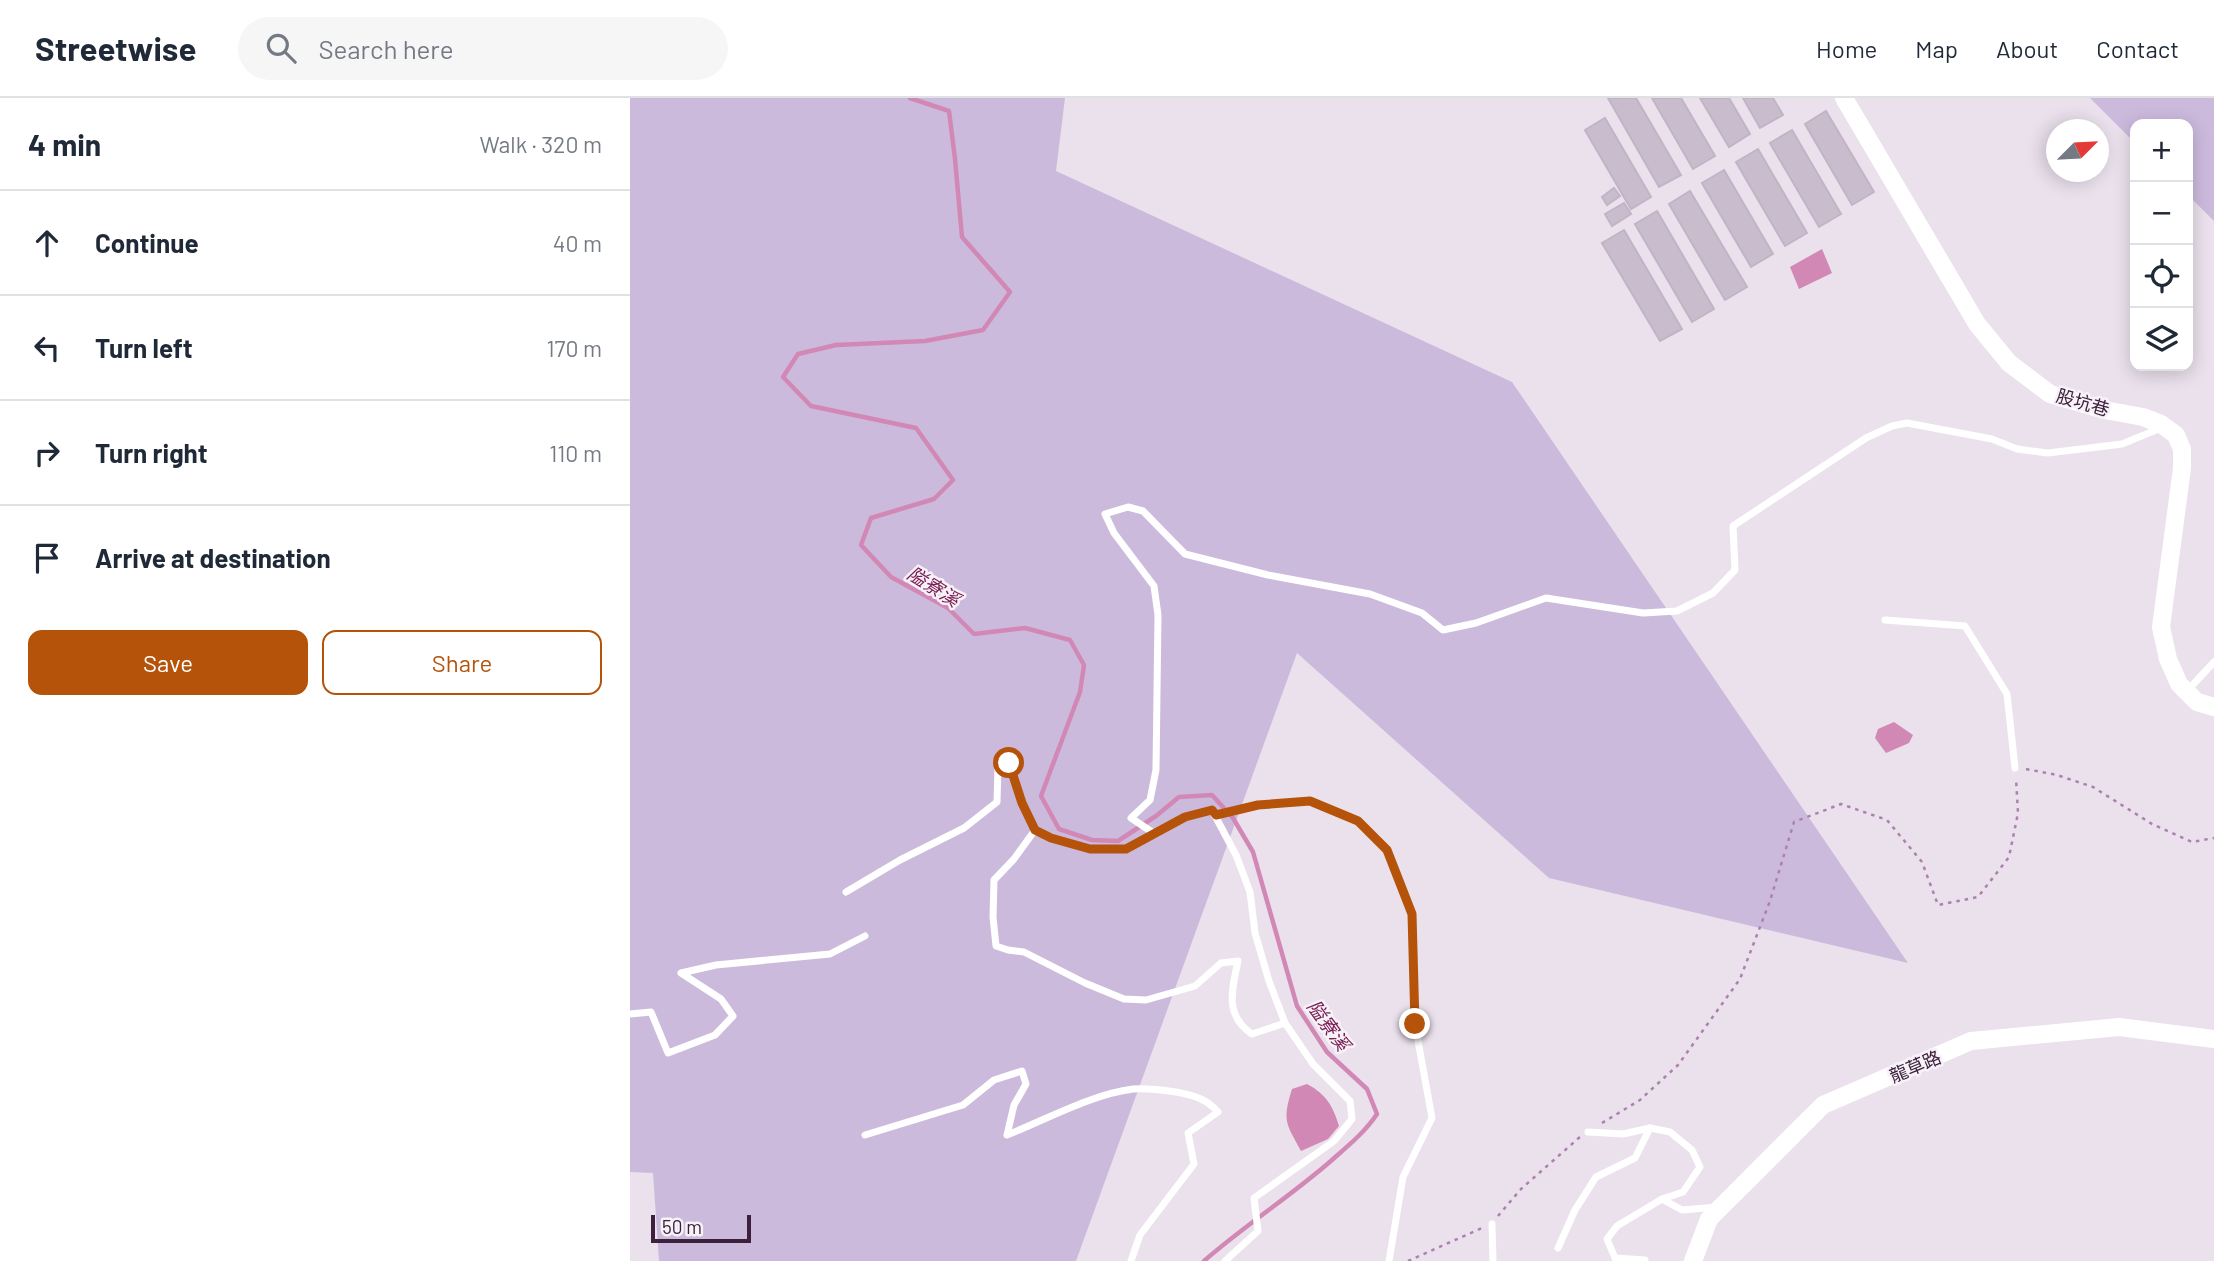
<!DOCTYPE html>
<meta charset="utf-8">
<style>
:root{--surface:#fff;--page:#f6f6f7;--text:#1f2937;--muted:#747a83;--line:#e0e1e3;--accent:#b45309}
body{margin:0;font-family:Barlow,"Noto Sans TC",sans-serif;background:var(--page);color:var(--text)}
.controls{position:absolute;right:21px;top:21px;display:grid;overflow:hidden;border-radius:14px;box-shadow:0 4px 18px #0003}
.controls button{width:63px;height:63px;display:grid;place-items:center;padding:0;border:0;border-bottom:2px solid var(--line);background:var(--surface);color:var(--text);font:35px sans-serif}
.compass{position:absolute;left:1416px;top:21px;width:63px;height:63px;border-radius:50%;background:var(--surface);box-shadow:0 4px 18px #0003;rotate:66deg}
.scale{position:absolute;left:21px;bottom:18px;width:100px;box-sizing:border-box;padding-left:7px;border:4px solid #3c213d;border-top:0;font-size:19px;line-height:24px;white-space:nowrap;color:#3c213d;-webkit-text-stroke:5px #f7f2f8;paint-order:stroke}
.stop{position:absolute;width:21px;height:21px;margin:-16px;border:5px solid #b45309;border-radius:50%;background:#fff}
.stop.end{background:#b45309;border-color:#fff;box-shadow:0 2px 7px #0008}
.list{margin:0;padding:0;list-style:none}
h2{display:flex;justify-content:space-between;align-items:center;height:91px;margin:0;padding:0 28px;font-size:30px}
h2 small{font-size:23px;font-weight:400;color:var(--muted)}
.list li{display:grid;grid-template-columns:46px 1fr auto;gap:21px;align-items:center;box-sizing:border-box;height:105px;padding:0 28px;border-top:2px solid var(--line)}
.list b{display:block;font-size:26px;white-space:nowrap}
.list em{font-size:23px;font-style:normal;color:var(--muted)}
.actions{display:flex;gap:14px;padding:21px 28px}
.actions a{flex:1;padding:16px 0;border:2px solid var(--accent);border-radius:14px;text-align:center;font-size:24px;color:var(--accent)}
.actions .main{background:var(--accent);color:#fff}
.icon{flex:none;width:38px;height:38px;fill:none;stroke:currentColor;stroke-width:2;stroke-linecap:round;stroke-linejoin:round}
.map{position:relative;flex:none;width:1584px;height:1163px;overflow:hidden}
header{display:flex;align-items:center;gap:42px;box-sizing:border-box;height:98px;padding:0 35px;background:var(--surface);border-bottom:2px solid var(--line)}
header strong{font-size:33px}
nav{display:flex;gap:38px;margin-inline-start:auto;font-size:24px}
.search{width:490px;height:63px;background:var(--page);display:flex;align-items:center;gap:18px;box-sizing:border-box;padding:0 24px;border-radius:38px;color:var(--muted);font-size:26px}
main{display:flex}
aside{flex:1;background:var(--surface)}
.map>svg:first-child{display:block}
.green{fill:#ccbadd}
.water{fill:#d288b5}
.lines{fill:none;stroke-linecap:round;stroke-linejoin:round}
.stream{stroke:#d288b5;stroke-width:4.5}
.building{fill:#c9bdcd;stroke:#c2b3c6;stroke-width:2}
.path{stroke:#ac81b0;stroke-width:2.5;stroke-dasharray:3.5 5;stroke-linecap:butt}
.service{stroke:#fff;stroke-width:7}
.tertiary{stroke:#fff;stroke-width:18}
.route{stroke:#b45309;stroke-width:9}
.labels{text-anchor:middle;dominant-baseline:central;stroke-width:5;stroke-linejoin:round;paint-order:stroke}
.street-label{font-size:18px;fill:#3c213d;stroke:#f7f2f8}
.water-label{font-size:19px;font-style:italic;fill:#791b53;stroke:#f7f2f8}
</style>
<header>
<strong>Streetwise</strong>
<div class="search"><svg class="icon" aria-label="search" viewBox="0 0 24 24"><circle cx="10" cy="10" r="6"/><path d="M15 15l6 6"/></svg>Search here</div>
<nav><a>Home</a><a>Map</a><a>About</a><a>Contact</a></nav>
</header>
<main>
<aside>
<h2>4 min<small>Walk · 320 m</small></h2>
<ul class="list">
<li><svg class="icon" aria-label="ahead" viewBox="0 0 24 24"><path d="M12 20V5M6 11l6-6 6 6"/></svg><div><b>Continue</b></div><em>40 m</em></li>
<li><svg class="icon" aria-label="left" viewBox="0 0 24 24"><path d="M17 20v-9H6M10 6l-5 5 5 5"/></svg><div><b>Turn left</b></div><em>170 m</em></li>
<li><svg class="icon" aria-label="right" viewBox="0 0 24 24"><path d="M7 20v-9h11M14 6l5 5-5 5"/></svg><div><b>Turn right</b></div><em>110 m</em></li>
<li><svg class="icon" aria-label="arrive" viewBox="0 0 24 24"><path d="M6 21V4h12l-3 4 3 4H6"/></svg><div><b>Arrive at destination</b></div></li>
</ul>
<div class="actions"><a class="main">Save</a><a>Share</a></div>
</aside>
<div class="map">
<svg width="1584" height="1163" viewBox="0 0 1584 1163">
<rect width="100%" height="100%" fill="#eae1ec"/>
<g class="green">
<path d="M0 0H435L426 73 882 284 1278 865 919 780 667 555 446 1163H29L23 1075 0 1074Z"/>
<path d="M1460 0H1584V123L1558 97V26H1505V45Z"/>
</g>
<g class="water">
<path d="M1192 151 1202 175 1169 191 1160 169Z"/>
<path d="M1264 624 1283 637 1279 645 1256 655 1245 640 1248 631Z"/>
<path d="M677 986C696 996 703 1008 709 1028L698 1041 671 1053C656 1025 652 1023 662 991Z"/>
</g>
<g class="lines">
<path class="stream" d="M280 0 319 13 325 61 332 139 380 194 353 232 295 243 206 247 168 256 153 279 181 308 286 330 323 382 304 401 241 420 231 447 261 479 318 510 344 536 395 530 440 542 454 567 450 594 411 698 429 731 462 742 488 743 526 718 549 699 582 697 603 720 623 754 667 908 697 954 737 991 747 1016C735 1034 719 1047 702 1062 661 1098 615 1127 574 1163"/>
</g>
<g class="building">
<path d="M978 0H1006L1051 77 1029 89Z"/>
<path d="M1022 0H1051L1085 58 1063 71Z"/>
<path d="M1070 0H1099L1120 36 1099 49Z"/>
<path d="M1113 0H1143L1153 17 1130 30Z"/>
<path d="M1196 13 1244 94 1222 107 1175 26Z"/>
<path d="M975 20 1021 99 1001 111 955 32Z"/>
<path d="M1162 32 1211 116 1189 129 1140 45Z"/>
<path d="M1128 51 1177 135 1155 148 1106 64Z"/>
<path d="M1094 72 1143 156 1121 169 1072 85Z"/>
<path d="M984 90 990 98 977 107 972 99Z"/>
<path d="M1060 93 1117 189 1095 202 1039 106Z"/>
<path d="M994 105 1001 116 982 128 975 116Z"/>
<path d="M1027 113 1084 211 1062 224 1005 126Z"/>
<path d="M994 132 1052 231 1030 243 972 145Z"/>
</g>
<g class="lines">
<g class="path">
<path d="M1396 671 1427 677 1463 689 1522 726 1562 744 1584 740"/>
<path d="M972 1025 1010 1002 1048 967 1110 881 1140 803 1164 724 1211 706 1257 722 1292 764 1308 807 1348 799 1379 759 1388 715 1386 680"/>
<path d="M868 1118 891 1091 951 1038"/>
<path d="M778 1163 852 1130"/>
</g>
<g class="service">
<path d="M1255 522 1335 528 1377 596 1385 670"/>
<path d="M1558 592 1584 564"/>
<path d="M584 717 628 707 680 703 728 723 757 752 782 816 785 926 802 1020 773 1079 759 1163"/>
<path d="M405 732 384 761 364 782 363 819 366 848 378 852 394 854 455 885 494 901 516 902 565 888 591 865 608 863C602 892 594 917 622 936L655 925"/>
<path d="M525 736 501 720 520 702 526 672 528 517 524 488 484 435 475 416 498 409 513 413 555 456 638 477 740 496 792 515 813 532 846 525 916 500 1013 515 1047 513 1083 495 1105 472 1103 428 1236 340 1262 328 1277 325 1362 341 1387 351 1418 355 1492 346 1531 330"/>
<path d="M216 794 270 762 334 730 367 704 368 670 379 665 392 705 405 732 421 740 460 751H496L555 719 582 712 606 757 620 794 625 835 639 883 655 925 683 966 720 1003 722 1021 704 1043 624 1100 628 1133 595 1163"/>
<path d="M0 916 21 914 38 955 85 937 103 918 91 901 51 875 86 867 200 856 235 838"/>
<path d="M958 1034 993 1036 1020 1030 1040 1034 1062 1052 1070 1069 1053 1094 1032 1101 1052 1112 1087 1109"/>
<path d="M235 1037 333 1007 364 982 392 973 396 986 384 1007 377 1037C415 1022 462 996 503 991 517 990 532 992 546 994 563 997 577 1001 588 1014L558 1035 564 1066 510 1137 501 1163"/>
<path d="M862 1126 863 1163"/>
<path d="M928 1150 945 1112 966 1079 1005 1060 1020 1030"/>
<path d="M1015 1162 985 1160 977 1141 987 1128 1032 1101"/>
</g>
<g class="tertiary">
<path d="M1214 0 1347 226 1379 265 1420 296 1475 312 1513 319 1531 326 1546 337 1552 351V370L1531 529 1538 561 1549 586 1567 604 1584 609"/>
<path d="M1063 1163 1079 1121 1193 1007 1341 943 1489 929 1584 941"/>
</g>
</g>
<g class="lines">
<path class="route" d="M379 665 392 705 405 732 421 740 460 751H496L555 719 582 712 586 717 628 707 680 703 728 723 757 752 782 816 785 926"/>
</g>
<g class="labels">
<g class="street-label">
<text transform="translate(1453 304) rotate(16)">股坑巷</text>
<text transform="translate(1285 968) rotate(-23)">龍草路</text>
</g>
<g class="water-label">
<text transform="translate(304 488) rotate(32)">隘寮溪</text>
<text transform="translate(699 927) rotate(54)">隘寮溪</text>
</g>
</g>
</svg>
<div class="controls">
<button>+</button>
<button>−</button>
<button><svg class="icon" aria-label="locate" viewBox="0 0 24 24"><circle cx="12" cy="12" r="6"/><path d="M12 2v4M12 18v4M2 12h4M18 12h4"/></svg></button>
<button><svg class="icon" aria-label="layers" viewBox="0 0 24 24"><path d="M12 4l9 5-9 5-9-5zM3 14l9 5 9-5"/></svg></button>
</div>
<svg class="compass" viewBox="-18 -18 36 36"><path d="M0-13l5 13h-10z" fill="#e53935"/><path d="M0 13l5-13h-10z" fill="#747a83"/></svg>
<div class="scale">50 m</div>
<div class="stop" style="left:379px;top:665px"></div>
<div class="stop end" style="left:785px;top:926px"></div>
</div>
</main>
